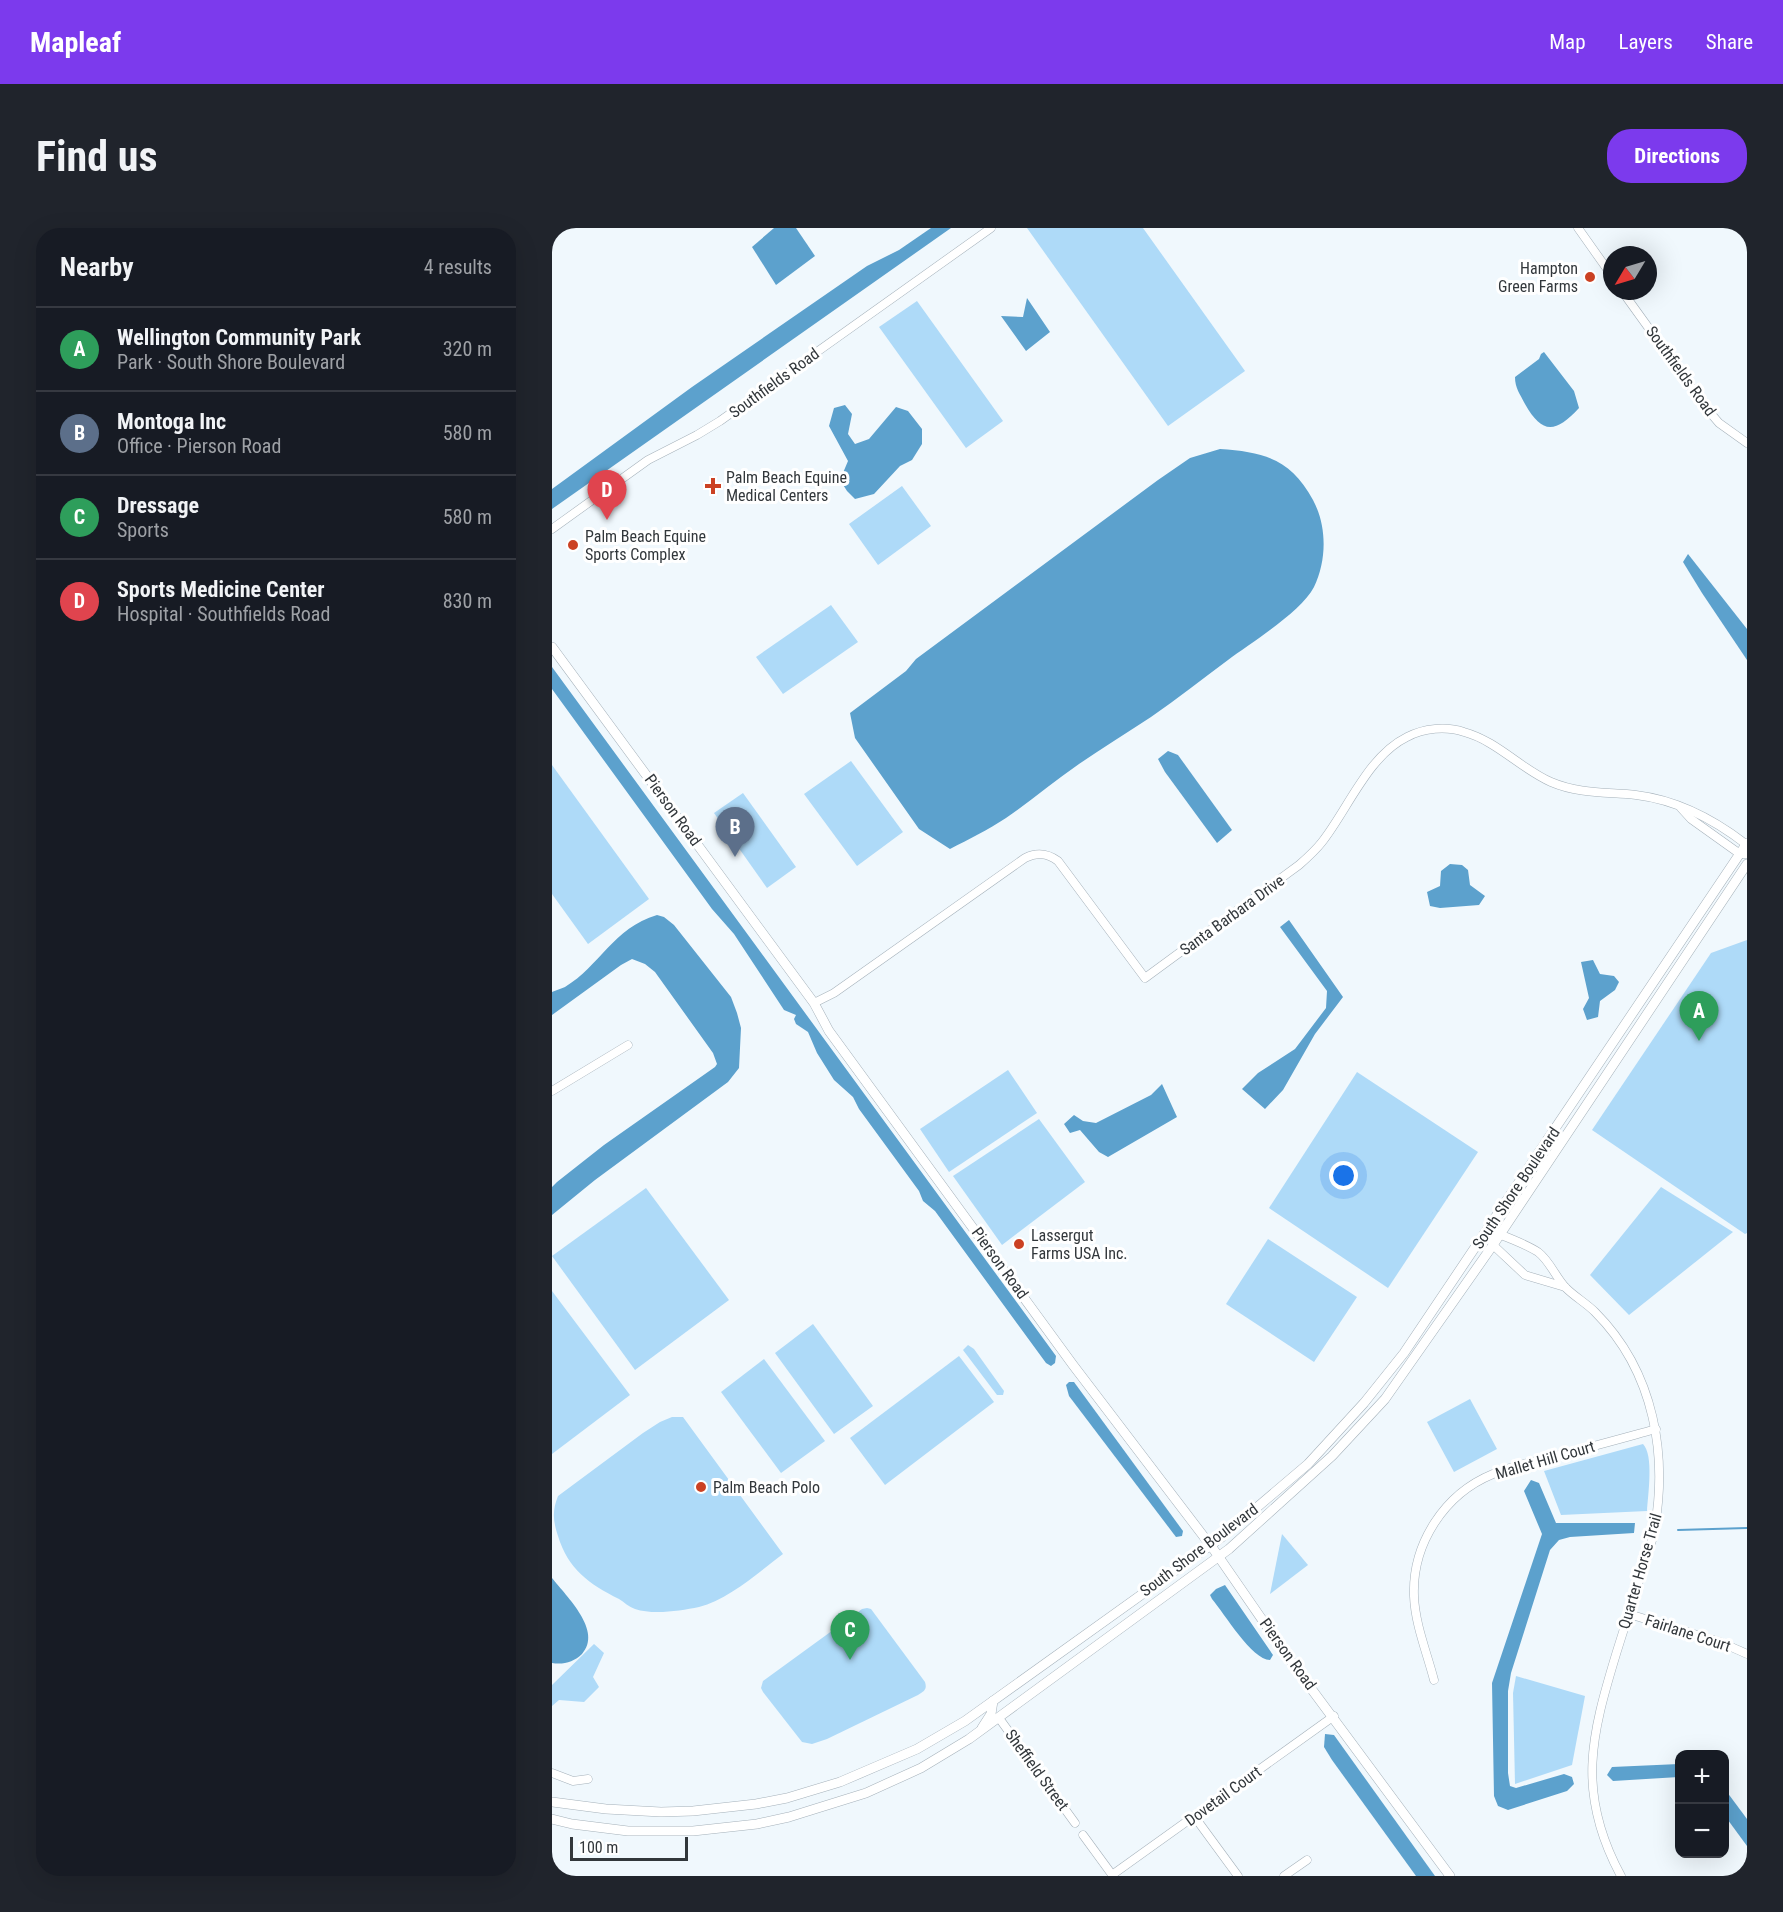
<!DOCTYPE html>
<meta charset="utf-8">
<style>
:root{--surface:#171b24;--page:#20242c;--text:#f1f3f6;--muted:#9ea1a6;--line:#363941;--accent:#7c3aed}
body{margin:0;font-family:"Roboto Condensed",sans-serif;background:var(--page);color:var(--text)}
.controls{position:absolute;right:18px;bottom:18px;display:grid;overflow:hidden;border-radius:12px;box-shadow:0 6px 24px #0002}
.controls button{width:54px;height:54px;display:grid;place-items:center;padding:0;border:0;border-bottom:2px solid var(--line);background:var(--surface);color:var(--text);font:30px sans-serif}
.compass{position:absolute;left:1051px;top:18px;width:54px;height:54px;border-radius:50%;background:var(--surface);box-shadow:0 6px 24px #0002;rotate:232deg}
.scale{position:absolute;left:18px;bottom:15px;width:118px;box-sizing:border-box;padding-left:6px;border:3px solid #32373b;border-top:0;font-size:16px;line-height:21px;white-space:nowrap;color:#32373b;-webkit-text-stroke:4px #fff;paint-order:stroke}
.you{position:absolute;left:792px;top:948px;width:21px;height:21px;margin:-15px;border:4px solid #fff;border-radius:50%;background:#1a73e8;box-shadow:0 0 0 9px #1a73e833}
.badge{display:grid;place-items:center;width:39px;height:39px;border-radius:50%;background:var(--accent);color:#fff;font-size:20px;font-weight:700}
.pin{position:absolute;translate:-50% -50px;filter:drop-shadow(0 2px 3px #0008)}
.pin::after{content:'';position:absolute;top:32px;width:21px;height:18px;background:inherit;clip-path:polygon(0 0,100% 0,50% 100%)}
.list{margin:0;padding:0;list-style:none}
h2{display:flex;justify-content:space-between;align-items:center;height:78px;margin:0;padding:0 24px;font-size:26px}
h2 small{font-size:20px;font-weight:400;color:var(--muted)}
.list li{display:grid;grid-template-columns:39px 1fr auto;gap:18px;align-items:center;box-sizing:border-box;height:84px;padding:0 24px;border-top:2px solid var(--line)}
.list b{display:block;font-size:22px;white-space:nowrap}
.list p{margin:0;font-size:20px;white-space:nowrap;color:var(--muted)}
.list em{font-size:20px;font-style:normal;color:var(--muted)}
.map{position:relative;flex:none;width:1195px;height:1648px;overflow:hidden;border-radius:24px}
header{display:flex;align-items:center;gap:36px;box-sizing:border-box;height:84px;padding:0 30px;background:var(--accent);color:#fff}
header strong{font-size:28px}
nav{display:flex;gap:33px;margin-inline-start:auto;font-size:21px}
.intro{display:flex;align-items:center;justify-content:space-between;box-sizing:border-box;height:144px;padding:0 36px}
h1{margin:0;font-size:42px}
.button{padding:15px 27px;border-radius:24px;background:var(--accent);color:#fff;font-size:21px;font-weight:700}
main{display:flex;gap:36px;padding:0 36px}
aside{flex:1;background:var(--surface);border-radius:24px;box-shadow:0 6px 24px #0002}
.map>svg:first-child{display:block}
.green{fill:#aedaf8}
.water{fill:#5ca1cd}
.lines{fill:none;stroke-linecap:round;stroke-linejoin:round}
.stream{stroke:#5ca1cd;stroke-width:2}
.minor-casing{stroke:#a5b1ba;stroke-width:9}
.tertiary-casing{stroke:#a5b1ba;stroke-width:10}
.minor{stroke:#fff;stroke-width:8}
.tertiary{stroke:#fff;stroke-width:9}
.poi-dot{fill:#cb4123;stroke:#fff;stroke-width:2}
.labels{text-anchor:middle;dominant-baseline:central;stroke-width:6;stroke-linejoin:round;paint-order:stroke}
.poi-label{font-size:16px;fill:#32373b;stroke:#fff;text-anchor:start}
.street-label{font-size:16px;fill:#32373b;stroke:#fff}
</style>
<header>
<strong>Mapleaf</strong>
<nav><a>Map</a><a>Layers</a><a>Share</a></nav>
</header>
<div class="intro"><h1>Find us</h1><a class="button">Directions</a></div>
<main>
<aside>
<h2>Nearby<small>4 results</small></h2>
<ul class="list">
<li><span class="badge" style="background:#2e9e5b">A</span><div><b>Wellington Community Park</b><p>Park · South Shore Boulevard</p></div><em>320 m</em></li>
<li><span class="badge" style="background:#5c6f8a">B</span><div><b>Montoga Inc</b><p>Office · Pierson Road</p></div><em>580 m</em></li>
<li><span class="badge" style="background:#2e9e5b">C</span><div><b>Dressage</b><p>Sports</p></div><em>580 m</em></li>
<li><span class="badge" style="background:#e0444e">D</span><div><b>Sports Medicine Center</b><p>Hospital · Southfields Road</p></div><em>830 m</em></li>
</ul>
</aside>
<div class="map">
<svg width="1195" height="1648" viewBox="0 0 1195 1648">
<rect width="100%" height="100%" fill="#f0f8fd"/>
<g class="green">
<path d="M475 0H591L693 143 616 198Z"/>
<path d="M365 73 451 193 414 220 327 99Z"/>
<path d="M350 258 379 298 326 337 297 296Z"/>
<path d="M279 377 306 414 231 466 204 429Z"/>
<path d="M299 533 351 604 305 638 252 566Z"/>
<path d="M0 537 97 671 36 716 0 666Z"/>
<path d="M191 565 244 639 215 660 162 585Z"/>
<path d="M1195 712V1005L1193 1006 1040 902 1159 725Z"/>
<path d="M456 842 485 885 397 944 368 901Z"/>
<path d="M805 844 926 924 836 1060 717 980Z"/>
<path d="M487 891 533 954 450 1017 401 948Z"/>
<path d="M1109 959 1181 1004 1077 1087 1038 1047Z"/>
<path d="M94 960 177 1072 83 1142 0 1028Z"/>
<path d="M716 1011 805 1069 762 1134 674 1076Z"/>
<path d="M0 1063 78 1167 0 1226Z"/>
<path d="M261 1096 321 1178 282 1206 223 1125Z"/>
<path d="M416 1117 422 1121 452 1163 451 1167H445L411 1122Z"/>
<path d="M407 1128 442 1174 333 1257 298 1210Z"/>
<path d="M212 1131 273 1213 229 1245 169 1164Z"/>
<path d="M918 1171 945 1221 902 1244 875 1194Z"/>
<path d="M120 1189H131L231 1326C207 1344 176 1372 147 1379 128 1383 101 1387 83 1381 77 1379 72 1374 67 1371 37 1356 16 1341 6 1308 1 1293 0 1283 6 1268L91 1205 108 1194Z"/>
<path d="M1091 1216C1102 1227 1096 1267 1095 1283L1009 1287 992 1243Z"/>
<path d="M730 1306 756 1337 718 1366Z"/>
<path d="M315 1380 319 1381 373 1454C375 1461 373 1463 366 1467L275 1511 260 1516 250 1514 211 1464 209 1460 211 1453 310 1381Z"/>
<path d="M42 1416 52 1425 41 1449 47 1459 32 1474 7 1472 0 1478V1457Z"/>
<path d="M964 1448 1033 1468 1020 1537 963 1556 961 1465Z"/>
</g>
<g class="water">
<path d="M222 0H244L263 28 224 57 200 19Z"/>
<path d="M379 0H399L0 281V261L140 159 315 38 347 22Z"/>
<path d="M475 70 498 104 474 123 449 88 471 89Z"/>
<path d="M992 124 1022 163 1027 180C1003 206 990 206 973 176 968 166 963 160 963 149L987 131 989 126Z"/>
<path d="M293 177 300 186 296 206 303 216 317 211 344 179 356 183 370 201V216L360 232 348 238 322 266 303 271 295 263 288 252 296 233 277 198 282 180Z"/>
<path d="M668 221C712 224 739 231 761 272 775 298 775 332 762 359 749 384 699 415 676 432 650 451 625 471 599 489 575 505 550 520 527 536 502 553 479 573 454 590 436 602 417 611 398 621L367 601 303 510 298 485 354 443 364 431 606 252 638 230Z"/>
<path d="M1136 326 1195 401V432L1150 365 1131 334Z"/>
<path d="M0 439 504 1128 503 1135 499 1138 494 1135 383 983 371 973 367 963 307 881 301 869 282 852 265 825 256 804 244 796 242 791 244 787 232 782 182 706 160 681 0 461Z"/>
<path d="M616 523 626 527 680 602 665 615 613 544 606 531Z"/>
<path d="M898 636 910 637 916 642 918 657 933 668 927 677 888 680 878 678 875 664 888 658 889 643Z"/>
<path d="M105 687 112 689 122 697 179 769 185 785 189 800 187 840 176 854 43 952 0 987V959L5 954 52 917 163 839 165 836 161 825 103 744 93 736 80 731 69 737 0 787V764C4 762 9 761 13 759 48 738 61 700 105 687Z"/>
<path d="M737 692 791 769 763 806 731 862 713 881 690 861 706 845 743 821 774 780 775 763 728 699Z"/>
<path d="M1041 732 1048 746 1062 748 1067 754 1063 762 1048 773 1046 789 1035 792 1031 781 1037 770 1029 734Z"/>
<path d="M610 856 625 889 556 929 547 924 528 902 518 905 512 896 522 887 531 893 544 895 599 867Z"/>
<path d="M517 1154H522L631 1303 630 1308 624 1309 517 1168 514 1157Z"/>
<path d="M979 1252 987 1255 1004 1295H1083L1082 1305 1018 1309 1007 1312 998 1322 959 1445 956 1463V1545L958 1558 964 1560 1012 1546 1020 1549 1022 1556 1015 1563 956 1582 946 1578 942 1568 940 1455 990 1306 972 1263Z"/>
<path d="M0 1350C15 1369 51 1403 30 1426 22 1434 11 1437 0 1435Z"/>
<path d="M673 1357 721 1427 718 1432C700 1432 672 1385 660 1371L658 1367 664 1361Z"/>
<path d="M773 1506 782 1507 883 1648H864L780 1532 772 1519Z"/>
<path d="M1127 1536V1549L1061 1553 1055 1547 1060 1539Z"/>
<path d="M1172 1560 1195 1591V1618L1173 1588Z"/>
</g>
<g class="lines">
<path class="stream" d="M1126 1302 1195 1300"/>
<defs>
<g id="minor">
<path d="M1026 0 1060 48"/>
<path d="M1070 63 1155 181 1167 195 1195 215"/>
<path d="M0 301 96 232 145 207 168 193 439 0"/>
<path d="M1129 580 1139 591 1188 626H1195"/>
<path d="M262 775 282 765 473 630C485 624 495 625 506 633L593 750 747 637C755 630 763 623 770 614 796 581 816 528 855 509 872 500 894 498 912 504 945 513 969 541 999 554 1027 566 1055 564 1084 567 1125 572 1163 592 1195 617"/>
<path d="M0 863 76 817"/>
<path d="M936 1003C949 1006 975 1017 986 1024 998 1033 1004 1050 1014 1060 1023 1069 1034 1075 1043 1084 1103 1144 1117 1229 1101 1309 1089 1347 1077 1385 1065 1423 1039 1508 1024 1565 1069 1648"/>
<path d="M936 1003 941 1017 973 1047 1013 1059"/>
<path d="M1077 1386 1168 1414 1195 1426"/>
<path d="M882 1452C875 1425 863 1396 862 1368 860 1316 892 1266 941 1246 962 1237 985 1233 1007 1227 1039 1219 1071 1210 1104 1201"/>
<path d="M447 1490 523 1595"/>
<path d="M0 1545 21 1553 36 1551"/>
<path d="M642 1588 686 1648"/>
<path d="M531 1607 561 1648"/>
<path d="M560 1647 782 1488"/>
<path d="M732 1648 755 1632"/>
</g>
<g id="tertiary">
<path d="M0 419 262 775 277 803 521 1137 662 1322 738 1432 898 1648"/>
<path d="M430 1500 439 1486 441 1473"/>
<path d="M0 1574 54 1581 109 1584 141 1583 204 1576 235 1570 288 1554 365 1521 413 1493 670 1309 756 1236 812 1175 852 1125 1195 615"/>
<path d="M0 1591 20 1596 76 1603H141L205 1596 237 1589 314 1565 369 1540 417 1511 677 1321 780 1228 833 1171 941 1017 1195 636"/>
</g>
</defs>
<use href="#minor" class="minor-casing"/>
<use href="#tertiary" class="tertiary-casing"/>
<use href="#minor" class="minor"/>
<use href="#tertiary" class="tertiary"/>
</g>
<g class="poi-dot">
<circle cx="1038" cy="49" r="6"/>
<path d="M158 249h6v6h6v6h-6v6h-6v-6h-6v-6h6z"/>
<circle cx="21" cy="317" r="6"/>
<circle cx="467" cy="1016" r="6"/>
<circle cx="149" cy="1259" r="6"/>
</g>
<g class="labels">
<g class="poi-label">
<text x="1026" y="40" text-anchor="end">Hampton<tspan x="1026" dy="18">Green Farms</tspan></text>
<text x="174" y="249">Palm Beach Equine<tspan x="174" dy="18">Medical Centers</tspan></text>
<text x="33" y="308">Palm Beach Equine<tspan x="33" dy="18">Sports Complex</tspan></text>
<text x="479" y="1007">Lassergut<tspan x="479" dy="18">Farms USA Inc.</tspan></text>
<text x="161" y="1259">Palm Beach Polo</text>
</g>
<g class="street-label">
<text transform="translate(1129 143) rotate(54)">Southfields Road</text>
<text transform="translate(222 155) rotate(-36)">Southfields Road</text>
<text transform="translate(121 582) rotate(54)">Pierson Road</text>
<text transform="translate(680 687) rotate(-36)">Santa Barbara Drive</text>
<text transform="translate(964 960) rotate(-56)">South Shore Boulevard</text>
<text transform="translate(448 1035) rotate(54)">Pierson Road</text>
<text transform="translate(993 1232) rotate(-16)">Mallet Hill Court</text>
<text transform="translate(647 1322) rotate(-37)">South Shore Boulevard</text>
<text transform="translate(1088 1343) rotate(-74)">Quarter Horse Trail</text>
<text transform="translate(1136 1405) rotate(18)">Fairlane Court</text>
<text transform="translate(736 1426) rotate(54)">Pierson Road</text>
<text transform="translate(485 1542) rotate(54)">Sheffield Street</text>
<text transform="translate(671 1568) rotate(-36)">Dovetail Court</text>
</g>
</g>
</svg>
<div class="controls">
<button>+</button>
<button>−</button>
</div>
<svg class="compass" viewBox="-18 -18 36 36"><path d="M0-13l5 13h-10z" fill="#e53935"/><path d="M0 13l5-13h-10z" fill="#9ea1a6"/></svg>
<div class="scale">100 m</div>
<div class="you"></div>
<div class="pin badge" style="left:1147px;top:813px;background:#2e9e5b">A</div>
<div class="pin badge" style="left:183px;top:629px;background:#5c6f8a">B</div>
<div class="pin badge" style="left:298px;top:1432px;background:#2e9e5b">C</div>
<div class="pin badge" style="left:55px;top:292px;background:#e0444e">D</div>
</div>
</main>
